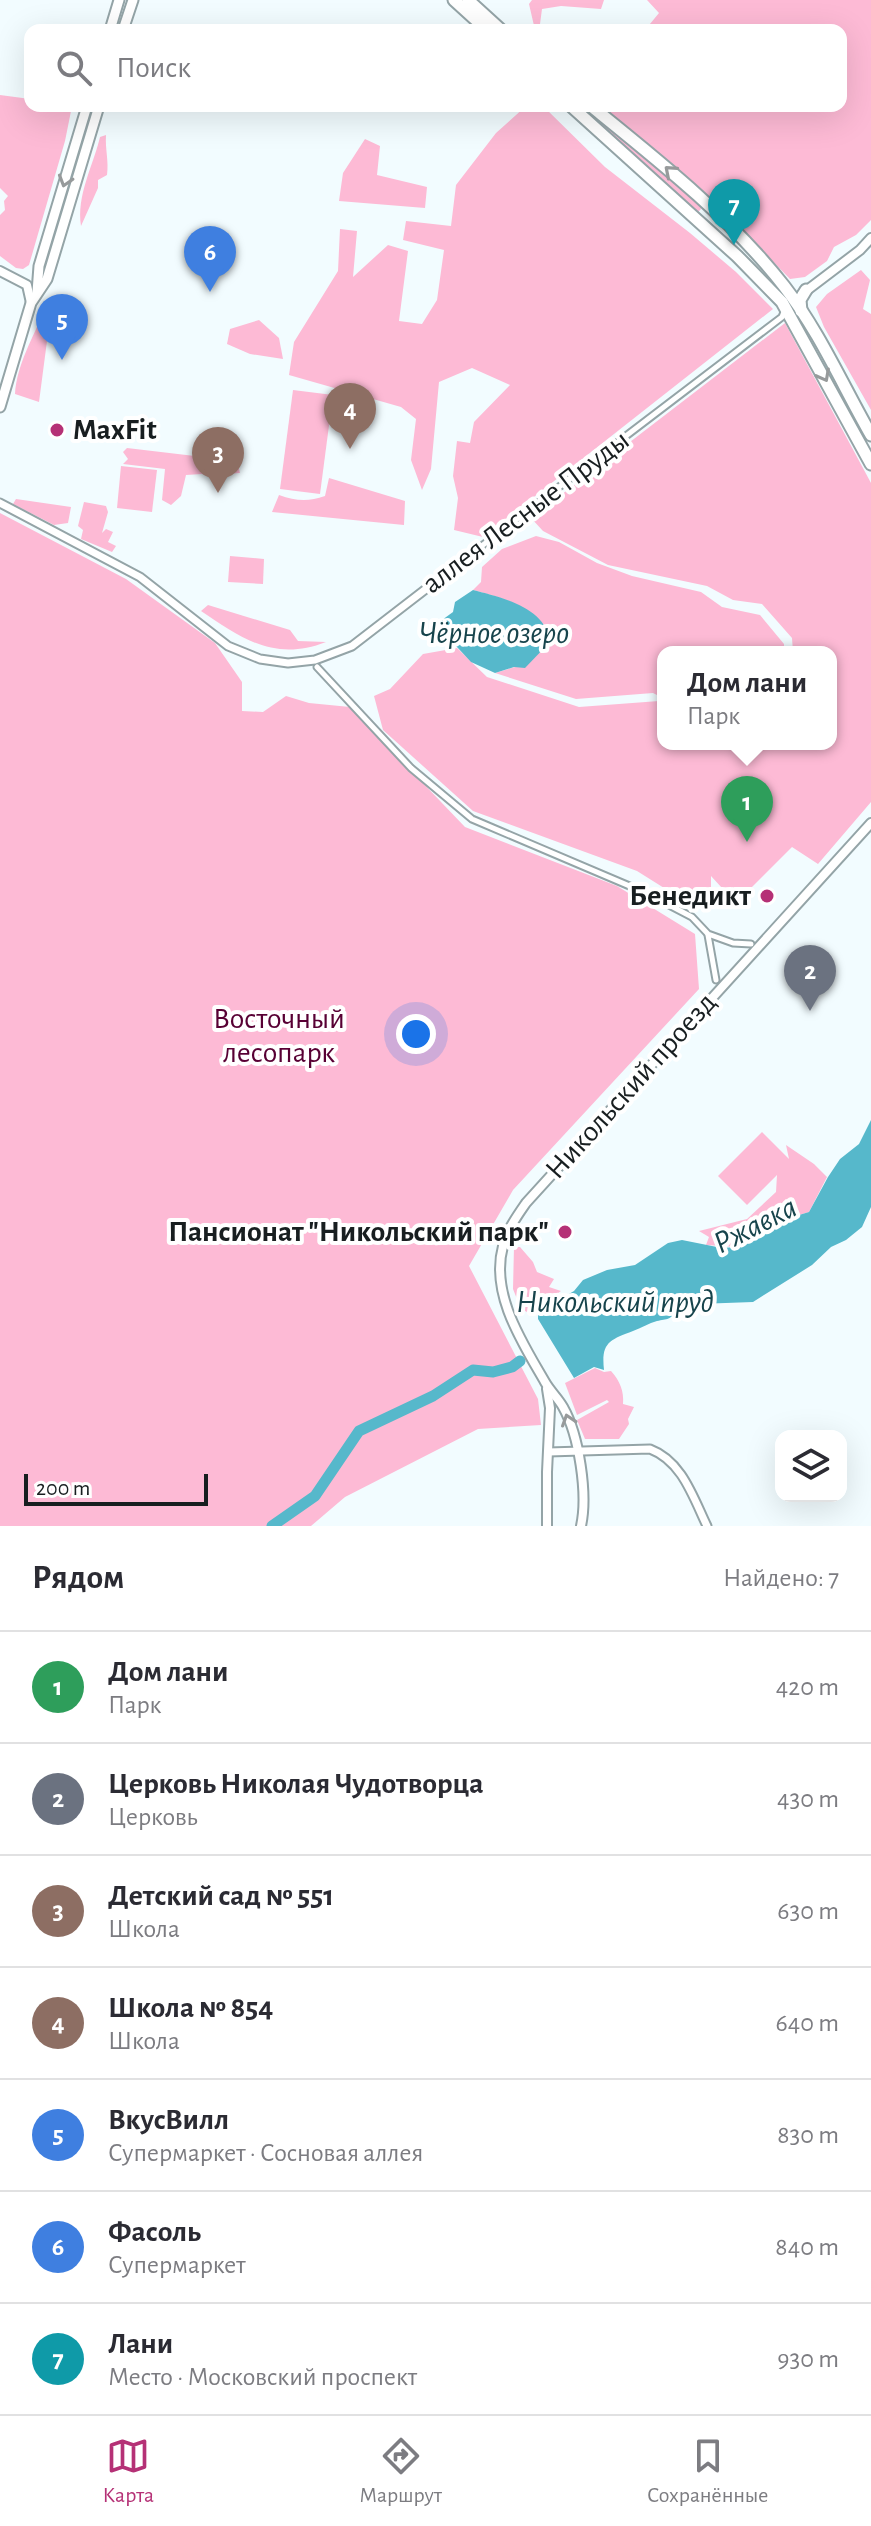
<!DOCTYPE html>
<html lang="ru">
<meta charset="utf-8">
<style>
:root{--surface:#fff;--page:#f2f2f3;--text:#2b2b33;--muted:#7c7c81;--line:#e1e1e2;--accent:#b53176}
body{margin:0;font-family:"Alegreya Sans",sans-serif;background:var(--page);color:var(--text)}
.controls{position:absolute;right:24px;bottom:24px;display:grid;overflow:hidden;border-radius:16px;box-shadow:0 8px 32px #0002}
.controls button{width:72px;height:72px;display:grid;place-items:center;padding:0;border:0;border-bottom:2px solid var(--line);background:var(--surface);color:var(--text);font:40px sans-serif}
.scale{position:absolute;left:24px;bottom:20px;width:184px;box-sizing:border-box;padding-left:8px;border:4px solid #181e20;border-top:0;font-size:22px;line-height:28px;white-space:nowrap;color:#181e20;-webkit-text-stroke:6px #fff;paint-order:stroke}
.you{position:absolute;left:416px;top:1034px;width:28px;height:28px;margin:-20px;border:6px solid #fff;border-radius:50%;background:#1a73e8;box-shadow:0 0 0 12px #1a73e833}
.badge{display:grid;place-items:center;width:52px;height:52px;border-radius:50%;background:var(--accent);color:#fff;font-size:26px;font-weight:700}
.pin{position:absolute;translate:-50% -66px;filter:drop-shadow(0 2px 4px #0008)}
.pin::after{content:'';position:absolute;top:42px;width:28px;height:24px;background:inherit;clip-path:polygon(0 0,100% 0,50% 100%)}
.popup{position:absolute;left:657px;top:646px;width:180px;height:104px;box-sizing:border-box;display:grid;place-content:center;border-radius:16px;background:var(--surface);filter:drop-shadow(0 2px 6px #0005);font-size:26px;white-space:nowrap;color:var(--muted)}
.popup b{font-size:30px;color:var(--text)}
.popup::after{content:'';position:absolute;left:50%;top:100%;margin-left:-16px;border:16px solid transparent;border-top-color:var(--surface)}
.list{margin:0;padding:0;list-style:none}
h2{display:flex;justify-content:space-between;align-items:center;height:104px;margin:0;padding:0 32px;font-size:34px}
h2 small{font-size:26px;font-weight:400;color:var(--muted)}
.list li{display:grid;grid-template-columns:52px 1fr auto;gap:24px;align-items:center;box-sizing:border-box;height:112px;padding:0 32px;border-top:2px solid var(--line)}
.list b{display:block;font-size:30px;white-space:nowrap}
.list p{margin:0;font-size:26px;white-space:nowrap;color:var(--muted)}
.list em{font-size:26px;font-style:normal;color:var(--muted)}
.icon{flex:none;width:44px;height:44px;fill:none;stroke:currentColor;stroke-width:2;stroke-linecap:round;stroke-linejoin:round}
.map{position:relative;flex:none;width:871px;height:1526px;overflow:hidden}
.search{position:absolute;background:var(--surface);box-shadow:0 8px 32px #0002;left:24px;right:24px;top:24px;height:88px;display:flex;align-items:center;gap:20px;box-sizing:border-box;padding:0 28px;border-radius:16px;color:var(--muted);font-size:30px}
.sheet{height:888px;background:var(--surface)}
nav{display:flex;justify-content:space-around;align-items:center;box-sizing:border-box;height:112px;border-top:2px solid var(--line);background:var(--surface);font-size:22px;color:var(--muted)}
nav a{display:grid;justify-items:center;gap:4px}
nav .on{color:var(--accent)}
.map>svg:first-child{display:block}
.green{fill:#fdbad5}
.water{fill:#56b8cb}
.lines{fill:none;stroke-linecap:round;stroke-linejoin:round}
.river{stroke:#56b8cb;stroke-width:11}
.pedestrian-casing{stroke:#94a4a7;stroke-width:9}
.minor-casing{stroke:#94a4a7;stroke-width:11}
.tertiary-casing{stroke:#94a4a7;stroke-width:12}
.secondary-casing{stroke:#94a4a7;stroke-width:13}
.primary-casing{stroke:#94a4a7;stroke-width:15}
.pedestrian{stroke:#fff;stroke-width:5}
.minor{stroke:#fff;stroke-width:7}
.tertiary{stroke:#fff;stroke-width:8}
.secondary{stroke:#fff;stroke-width:9}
.primary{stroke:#fff;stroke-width:11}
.oneway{stroke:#979a9b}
.poi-dot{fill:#b53176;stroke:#fff;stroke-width:3}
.labels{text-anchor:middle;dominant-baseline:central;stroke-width:8;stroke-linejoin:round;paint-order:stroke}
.poi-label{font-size:30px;font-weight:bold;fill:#181e20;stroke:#fff;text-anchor:end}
.street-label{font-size:30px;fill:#181e20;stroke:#fff}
.park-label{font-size:30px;fill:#580034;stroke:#fff}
.water-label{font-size:32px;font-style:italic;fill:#17444c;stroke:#fff}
</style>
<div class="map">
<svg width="871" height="1526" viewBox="0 0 871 1526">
<rect width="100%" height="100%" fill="#f2fcff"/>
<g class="green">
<path d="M532 0H604L601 9 561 6 542 9 540 24 570 30H535L529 4Z"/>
<path d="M647 0H871V220L856 235 834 247 827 261 805 277 790 279 708 195 597 106H841V30H645L659 13Z"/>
<path d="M0 95 30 99V106H72L65 141 29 265 23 269 16 268 0 256V215L5 210 4 201 8 196 0 188Z"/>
<path d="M526 106H543L605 167 690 233 736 272 773 309 483 537 454 530 458 498 453 476 457 441 470 443 474 422 510 385 472 368 439 382 431 469 422 490 411 460 416 419 401 407 289 375 294 342 338 271 340 229 357 231 353 277 388 245 408 251 399 321 422 324 437 300 444 250 403 240 406 221 451 226 456 185 496 133Z"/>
<path d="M577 106H583L699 203 701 209 698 212 694 211Z"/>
<path d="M106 135C105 149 109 161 107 175L98 180V188L81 226C76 196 93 166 100 137Z"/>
<path d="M365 139 380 146 377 175 427 187 425 208 339 201 343 173Z"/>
<path d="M861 270 870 280 863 309 871 314V410L824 327 816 307 827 294Z"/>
<path d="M49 308 66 310 55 341H47L39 402 15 394C17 364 33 338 44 311Z"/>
<path d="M259 320 279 338 283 359 250 354 227 344 230 329Z"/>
<path d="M785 323 871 483V802L818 864 792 847 740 899 722 888 711 876V891L680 898 637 871 473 811 383 730 374 696 390 689 423 654 457 648 487 677 579 707 659 701 663 707V744H831V652H793L792 638 762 604 733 600 707 586 608 565 543 531 531 518Z"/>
<path d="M293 390 333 395 320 494 280 489Z"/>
<path d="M127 448 237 461 240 473 226 474 219 481 202 474 186 475 181 496 171 505 162 500 165 469 123 464 128 459 123 452Z"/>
<path d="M121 466 157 470 152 512 117 508Z"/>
<path d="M329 478 405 501 404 525 272 512 279 495C296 501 308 502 325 496Z"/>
<path d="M16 499 71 507 68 523 54 525 13 504Z"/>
<path d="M84 502 106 506 108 512 102 533 106 529 113 532 108 542 116 546 112 552 81 539 83 530 78 526Z"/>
<path d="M0 513 126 579 215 643 242 682V711L263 712 286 696 309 703 350 707 465 827 617 886 695 934 699 989 513 1190 469 1266 538 1399 541 1425 478 1429 345 1497 311 1526H0Z"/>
<path d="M536 536 559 542 597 563 632 576 701 592 722 607 760 615 784 644V652H663V698L653 693 576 699 495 673 515 667 549 633C529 605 506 599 473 590L481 582 482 567 502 549Z"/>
<path d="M230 556 264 559 263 584 228 582Z"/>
<path d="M208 605 290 630 298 641 326 642C275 662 242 639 201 611Z"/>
<path d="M762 1132 789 1159 786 1145 814 1164 827 1177 809 1212 786 1219 768 1228 751 1242 737 1247 706 1245 709 1237 699 1231 747 1219 776 1192 777 1175 747 1205 718 1176Z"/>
<path d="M514 1247H520L533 1262 537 1272 554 1279 549 1287 561 1291 540 1305 531 1314 521 1309 513 1289Z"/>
<path d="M595 1368 604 1372 611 1371C620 1381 624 1391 623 1404L634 1407 628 1419 629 1424 619 1439H585L577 1420 609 1402 607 1400 577 1415 565 1383Z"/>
</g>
<g class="water">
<path d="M473 590C500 597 549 608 549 643L525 668 514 667 495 673 471 662 443 632 442 620 453 612 455 602Z"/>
<path d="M871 1120V1207L862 1227 846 1240 831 1247 812 1265 753 1302 698 1304 677 1310C671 1320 667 1319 657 1321 649 1323 641 1328 633 1331 609 1340 601 1343 604 1370L594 1367 574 1378 538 1319V1312L574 1291 583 1280 607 1270 635 1265 668 1243 682 1240 722 1248 737 1247 751 1242 768 1228 786 1219 809 1212 828 1177 840 1159 859 1144Z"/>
</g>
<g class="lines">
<path class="river" d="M272 1526 315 1496 359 1431 433 1396 473 1370 493 1372 512 1367 520 1361"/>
<defs>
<g id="pedestrian">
<path d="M479 548 782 317 784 312"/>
<path d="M317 667 411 768 472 819 646 893 692 917 708 934 733 943 751 944"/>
<path d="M708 935 716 980"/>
</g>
<g id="minor">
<path d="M0 503 140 577 228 646 260 659 288 663 315 660 352 646 479 548"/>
<path d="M548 1452 650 1449C682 1461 693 1497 707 1526"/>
</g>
<g id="tertiary">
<path d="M0 271 27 285 31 303"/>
<path d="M802 294 860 250 871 238"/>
<path d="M547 1526V1472L550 1408 547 1389"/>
<path d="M581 1526C588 1494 579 1435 563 1407 558 1398 550 1391 545 1382 522 1342 490 1294 503 1246 507 1230 517 1216 526 1203L871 823"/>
</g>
<g id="secondary">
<path d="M110 30 119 0"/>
<path d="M123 30 133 0"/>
<path d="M37 292 39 266 87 106"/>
<path d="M0 407 31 303 47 279 99 106"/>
</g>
<g id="primary">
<path d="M454 0 487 30"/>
<path d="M468 0 501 30"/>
<path d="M571 106 737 256 782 302 871 464"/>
<path d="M591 106C659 161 730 217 784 286 819 331 843 386 871 435"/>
<path d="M801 311 800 300 806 290"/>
</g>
</defs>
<use href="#pedestrian" class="pedestrian-casing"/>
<use href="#minor" class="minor-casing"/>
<use href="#tertiary" class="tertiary-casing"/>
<use href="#secondary" class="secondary-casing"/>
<use href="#primary" class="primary-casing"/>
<use href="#pedestrian" class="pedestrian"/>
<use href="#minor" class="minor"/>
<use href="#tertiary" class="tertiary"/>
<use href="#secondary" class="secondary"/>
<use href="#primary" class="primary"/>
</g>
<defs><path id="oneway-chevron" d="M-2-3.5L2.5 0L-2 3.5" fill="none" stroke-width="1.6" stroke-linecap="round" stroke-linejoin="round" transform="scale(2)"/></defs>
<g class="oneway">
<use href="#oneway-chevron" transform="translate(670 171) rotate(-139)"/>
<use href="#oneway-chevron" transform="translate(65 181) rotate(107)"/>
<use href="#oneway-chevron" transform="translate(824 376) rotate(62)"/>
<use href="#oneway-chevron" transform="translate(568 1420) rotate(-108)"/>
</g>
<g class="poi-dot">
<circle cx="57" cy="430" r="8"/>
<circle cx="767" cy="896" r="8"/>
<circle cx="565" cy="1232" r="8"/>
</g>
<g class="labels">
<g class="poi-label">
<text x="73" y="430" text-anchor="start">MaxFit</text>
<text x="751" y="896">Бенедикт</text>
<text x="549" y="1232">Пансионат "Никольский парк"</text>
</g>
<g class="street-label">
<text transform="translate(526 512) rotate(-37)">аллея Лесные Пруды</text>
<text transform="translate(631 1086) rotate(-48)">Никольский проезд</text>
</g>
<g class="park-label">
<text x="279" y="1019">Восточный<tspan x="279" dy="34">лесопарк</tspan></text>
</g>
<g class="water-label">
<text x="494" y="633">Чёрное озеро</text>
<text transform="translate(755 1225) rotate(-27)">Ржавка</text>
<text x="615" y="1302">Никольский пруд</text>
</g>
</g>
</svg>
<div class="controls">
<button><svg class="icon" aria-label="layers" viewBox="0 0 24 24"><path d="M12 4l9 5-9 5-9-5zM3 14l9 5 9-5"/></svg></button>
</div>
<div class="scale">200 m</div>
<div class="you"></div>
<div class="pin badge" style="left:747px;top:842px;background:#2e9e5b">1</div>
<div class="popup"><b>Дом лани</b>Парк</div>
<div class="pin badge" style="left:810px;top:1011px;background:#6b7280">2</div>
<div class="pin badge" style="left:218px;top:493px;background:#8d6e63">3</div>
<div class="pin badge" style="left:350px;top:449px;background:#8d6e63">4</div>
<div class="pin badge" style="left:62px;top:360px;background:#3f7fe0">5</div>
<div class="pin badge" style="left:210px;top:292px;background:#3f7fe0">6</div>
<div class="pin badge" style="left:734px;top:245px;background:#0f9aa8">7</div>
<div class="search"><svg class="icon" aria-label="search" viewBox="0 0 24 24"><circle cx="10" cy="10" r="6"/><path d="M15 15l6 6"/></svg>Поиск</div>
</div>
<section class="sheet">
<h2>Рядом<small>Найдено: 7</small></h2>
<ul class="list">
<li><span class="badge" style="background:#2e9e5b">1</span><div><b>Дом лани</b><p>Парк</p></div><em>420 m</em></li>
<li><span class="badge" style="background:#6b7280">2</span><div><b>Церковь Николая Чудотворца</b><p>Церковь</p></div><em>430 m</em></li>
<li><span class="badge" style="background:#8d6e63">3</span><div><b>Детский сад № 551</b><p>Школа</p></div><em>630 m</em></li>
<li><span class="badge" style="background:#8d6e63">4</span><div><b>Школа № 854</b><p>Школа</p></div><em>640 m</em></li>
<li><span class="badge" style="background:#3f7fe0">5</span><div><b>ВкусВилл</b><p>Супермаркет · Сосновая аллея</p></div><em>830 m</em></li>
<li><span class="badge" style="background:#3f7fe0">6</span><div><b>Фасоль</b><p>Супермаркет</p></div><em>840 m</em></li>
<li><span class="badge" style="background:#0f9aa8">7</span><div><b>Лани</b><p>Место · Московский проспект</p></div><em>930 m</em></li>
</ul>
</section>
<nav>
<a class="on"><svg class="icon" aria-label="map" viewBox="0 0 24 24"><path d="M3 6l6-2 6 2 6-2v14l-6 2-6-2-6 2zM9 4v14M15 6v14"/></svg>Карта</a>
<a><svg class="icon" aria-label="directions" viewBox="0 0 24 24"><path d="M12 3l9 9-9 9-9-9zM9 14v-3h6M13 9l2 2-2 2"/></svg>Маршрут</a>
<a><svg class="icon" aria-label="saved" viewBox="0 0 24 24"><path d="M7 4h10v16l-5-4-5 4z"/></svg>Сохранённые</a>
</nav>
